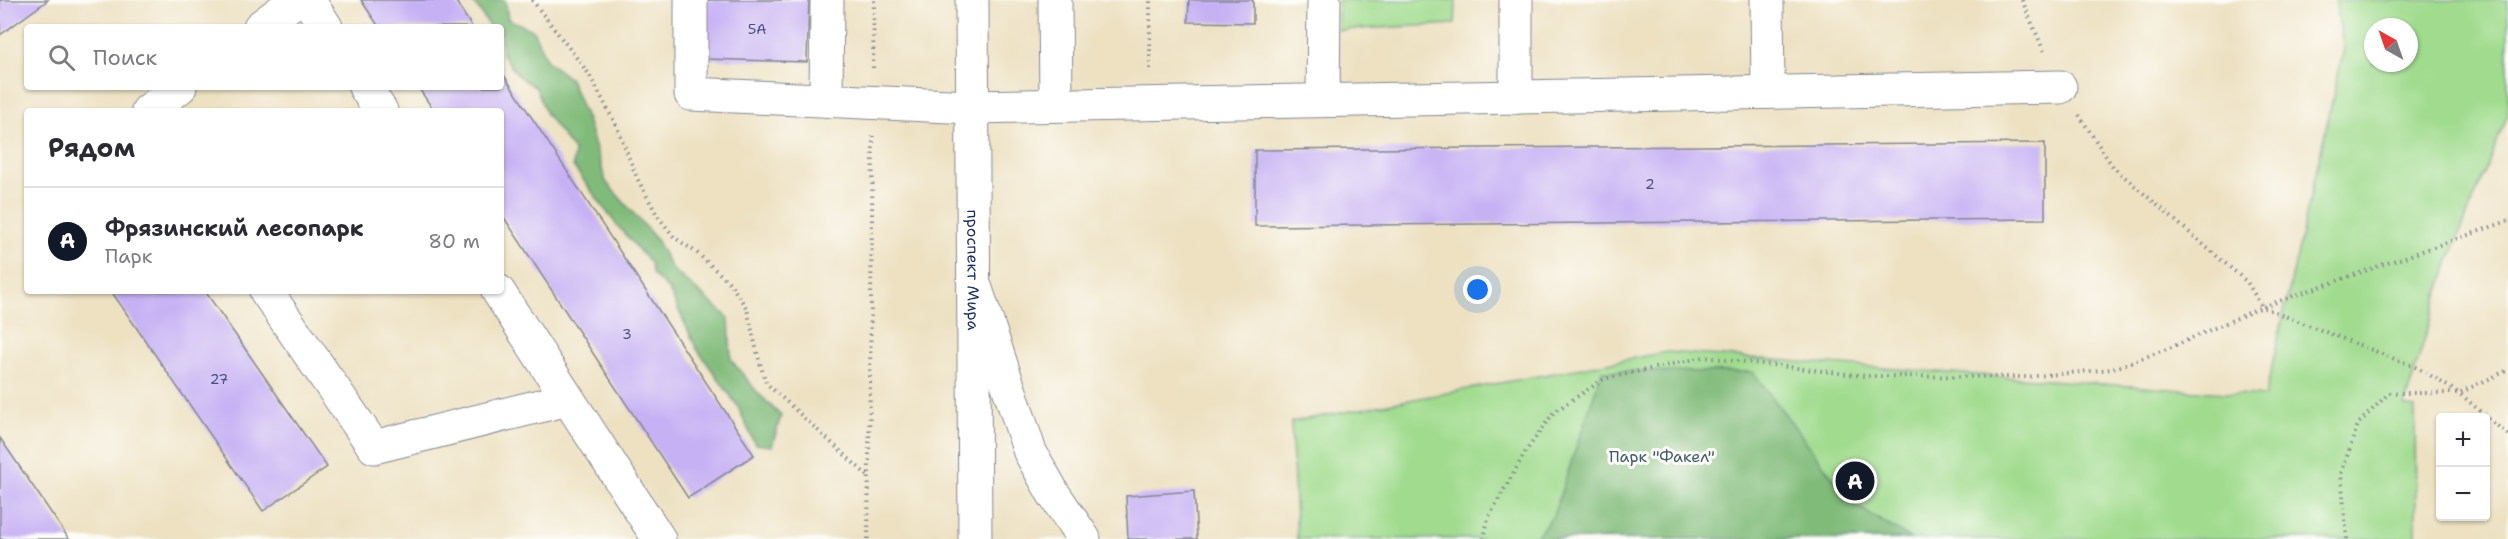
<!DOCTYPE html>
<html lang="ru">
<meta charset="utf-8">
<style>
:root{--surface:#fff;--page:#f7f7f7;--text:#2b2b33;--muted:#7c7c81;--line:#e1e1e2;--accent:#111827}
body{margin:0;font-family:"Shantell Sans",sans-serif;background:var(--page);color:var(--text)}
.controls{position:absolute;right:18px;bottom:18px;display:grid;overflow:hidden;border-radius:6px;box-shadow:0 2px 4px #0004}
.controls button{width:54px;height:54px;display:grid;place-items:center;padding:0;border:0;border-bottom:2px solid var(--line);background:var(--surface);color:var(--text);font:30px sans-serif}
.compass{position:absolute;left:2364px;top:18px;width:54px;height:54px;border-radius:50%;background:var(--surface);box-shadow:0 2px 4px #0004;rotate:320deg}
.you{position:absolute;left:1478px;top:290px;width:21px;height:21px;margin:-15px;border:4px solid #fff;border-radius:50%;background:#1a73e8;box-shadow:0 0 0 9px #1a73e833}
.badge{display:grid;place-items:center;width:39px;height:39px;border-radius:50%;background:var(--accent);color:#fff;font-size:20px;font-weight:700}
.pin{position:absolute;translate:-50% -50%;border:3px solid #fff;box-shadow:0 2px 6px #0006}
.list{margin:0;padding:0;list-style:none}
h2{display:flex;justify-content:space-between;align-items:center;height:78px;margin:0;padding:0 24px;font-size:26px}
h2 small{font-size:20px;font-weight:400;color:var(--muted)}
.list li{display:grid;grid-template-columns:39px 1fr auto;gap:18px;align-items:center;box-sizing:border-box;height:108px;padding:0 24px;border-top:2px solid var(--line)}
.list b{display:block;font-size:22px;white-space:nowrap}
.list p{margin:0;font-size:20px;white-space:nowrap;color:var(--muted)}
.list em{font-size:20px;font-style:normal;color:var(--muted)}
.icon{flex:none;width:33px;height:33px;fill:none;stroke:currentColor;stroke-width:2;stroke-linecap:round;stroke-linejoin:round}
.map{position:relative;flex:none;width:2508px;height:539px;overflow:hidden}
.search{position:absolute;background:var(--surface);box-shadow:0 2px 4px #0004;left:24px;top:24px;width:480px;height:66px;display:flex;align-items:center;gap:15px;box-sizing:border-box;padding:0 21px;border-radius:6px;color:var(--muted);font-size:22px}
.panel{position:absolute;background:var(--surface);box-shadow:0 2px 4px #0004;left:24px;top:108px;width:480px;height:186px;border-radius:6px}
.map>svg:first-child{display:block}
.green{fill:#a0db8e;stroke:#5e8576;stroke-width:1.5;fill-rule:evenodd}
.forest{fill:#80bb79;stroke:#4e756c;stroke-width:1.5}
.building{fill:#c6b1f4}
.lines{fill:none;stroke-linecap:round;stroke-linejoin:round}
.minor-casing{stroke:#848890;stroke-width:35}
.major-casing{stroke:#848890;stroke-width:35}
.path{stroke:#848890;stroke-width:4;stroke-dasharray:1.5 4.5;stroke-linecap:butt}
.minor{stroke:#fff;stroke-width:33}
.major{stroke:#fff;stroke-width:33}
.labels{text-anchor:middle;dominant-baseline:central;stroke-width:6;stroke-linejoin:round;paint-order:stroke}
.number-label{font-size:14px;fill:#465084}
.street-label{font-size:16px;fill:#1b2f5e;stroke:#fdfcf7}
.park-label{font-size:16px;fill:#3c5a6a;stroke:#fdfcf7}
</style>
<div class="map">
<svg width="2508" height="539" viewBox="0 0 2508 539">
<rect width="100%" height="100%" fill="#fdfcf7"/>
<filter id="ink" filterUnits="userSpaceOnUse"><feTurbulence type="fractalNoise" baseFrequency=".0167" numOctaves="2"/><feDisplacementMap in="SourceGraphic" scale="12" xChannelSelector="R" yChannelSelector="G"/><feConvolveMatrix kernelMatrix="1 2 1 2 8 2 1 2 1" color-interpolation-filters="sRGB"/></filter>
<filter id="wash" filterUnits="userSpaceOnUse"><feTurbulence type="fractalNoise" baseFrequency=".008" numOctaves="4" result="noise"/><feDisplacementMap in="SourceGraphic" scale="24" xChannelSelector="R" yChannelSelector="G"/><feGaussianBlur stdDeviation="1.35" result="paint"/><feColorMatrix in="noise" values="0 0 0 0 0 0 0 0 0 0 0 0 0 0 0 0 0 1.4 0 .05"/><feComposite in="paint" operator="in"/></filter>
<g filter="url(#wash)">
<rect width="100%" height="100%" fill="#ede1c2"/>
<g class="green">
<path d="M1338 0H1456L1455 24 1338 30Z"/>
<path d="M2335 0H2508V114L2448 263 2404 406 2415 408 2416 539H1297L1291 422 1667 352 2265 396 2344 49ZM2373 27H2409V63H2373Z"/>
</g>
<g class="forest">
<path d="M472 0H505L508 19 533 30 547 61 570 79 588 123 606 182 655 238 672 269 729 318 731 360 759 394 781 416 772 446 755 444 737 405 697 349 669 290 652 274 651 264 616 224 573 166 574 151 546 114 536 88 518 76 502 54 501 27H490Z"/>
<path d="M1602 371 1753 372 1853 504 1911 539H1534L1553 516Z"/>
</g>
<g id="blocks">
<g class="building">
<path d="M0 0H48L0 35Z"/>
<path d="M361 0H455L472 27H379Z"/>
<path d="M706 0H809L807 62 704 59Z"/>
<path d="M1189 0H1253V23L1188 22Z"/>
<path d="M501 71 754 455 688 498 501 213V111H434L418 87H501Z"/>
<path d="M2045 143V219L1255 226V150Z"/>
<path d="M111 291H205L327 467 263 511Z"/>
<path d="M0 438 69 539H0Z"/>
<path d="M1194 491 1197 539H1128L1126 496Z"/>
</g>
</g>
</g>
<g filter="url(#ink)">
<use href="#blocks" fill-opacity="0" stroke="#848890" stroke-width="1.5"/>
<g class="lines">
<defs>
<g id="minor">
<path d="M308 0 326 27"/>
<path d="M691 0V94L971 107 2060 87"/>
<path d="M1055 0 1056 105"/>
<path d="M1516 0V97"/>
<path d="M1767 0 1768 92"/>
<path d="M260 27 296 0"/>
<path d="M365 87 381 111"/>
<path d="M826 100 827 0"/>
<path d="M1323 100 1324 0"/>
<path d="M148 111 180 87"/>
<path d="M976 289 1030 452 1053 493 1084 539"/>
<path d="M266 291 374 447 568 399"/>
<path d="M498 291 659 539"/>
</g>
<g id="major">
<path id="s1" d="M972 0 975 539"/>
</g>
</defs>
<use href="#minor" class="minor-casing"/>
<use href="#major" class="major-casing"/>
<g class="path">
<path d="M532 0 589 74 617 127 637 178 657 215 674 237 697 253 730 283 747 309 758 356 766 383 869 477"/>
<path d="M2022 0 2045 54"/>
<path d="M873 68 874 0"/>
<path d="M1150 69V0"/>
<path d="M2079 115 2113 167 2247 282 2262 307 2418 368 2459 393 2508 435"/>
<path d="M868 539 873 136"/>
<path d="M1484 539 1488 518 1526 451 1554 412 1604 379 1704 357 1864 376 2026 377 2112 369 2167 349 2262 307 2508 221"/>
<path d="M2347 539 2341 474 2358 424 2389 393H2459L2508 370"/>
</g>
<use href="#minor" class="minor"/>
<use href="#major" class="major"/>
</g>
</g>
<g class="labels">
<g class="number-label">
<text x="757" y="29">5А</text>
<text x="1650" y="184">2</text>
<text x="627" y="334">3</text>
<text x="219" y="379">27</text>
</g>
<g class="street-label">
<text stroke="none"><textPath href="#s1" startOffset="270">проспект Мира</textPath></text>
</g>
<g class="park-label">
<text x="1662" y="456">Парк "Факел"</text>
</g>
</g>
</svg>
<div class="controls">
<button>+</button>
<button>−</button>
</div>
<svg class="compass" viewBox="-18 -18 36 36"><path d="M0-13l5 13h-10z" fill="#e53935"/><path d="M0 13l5-13h-10z" fill="#7c7c81"/></svg>
<div class="you"></div>
<div class="pin badge" style="left:1855px;top:481px">A</div>
<div class="search"><svg class="icon" aria-label="search" viewBox="0 0 24 24"><circle cx="10" cy="10" r="6"/><path d="M15 15l6 6"/></svg>Поиск</div>
<section class="panel">
<h2>Рядом<small></small></h2>
<ul class="list">
<li><span class="badge">A</span><div><b>Фрязинский лесопарк</b><p>Парк</p></div><em>80 m</em></li>
</ul>
</section>
</div>
